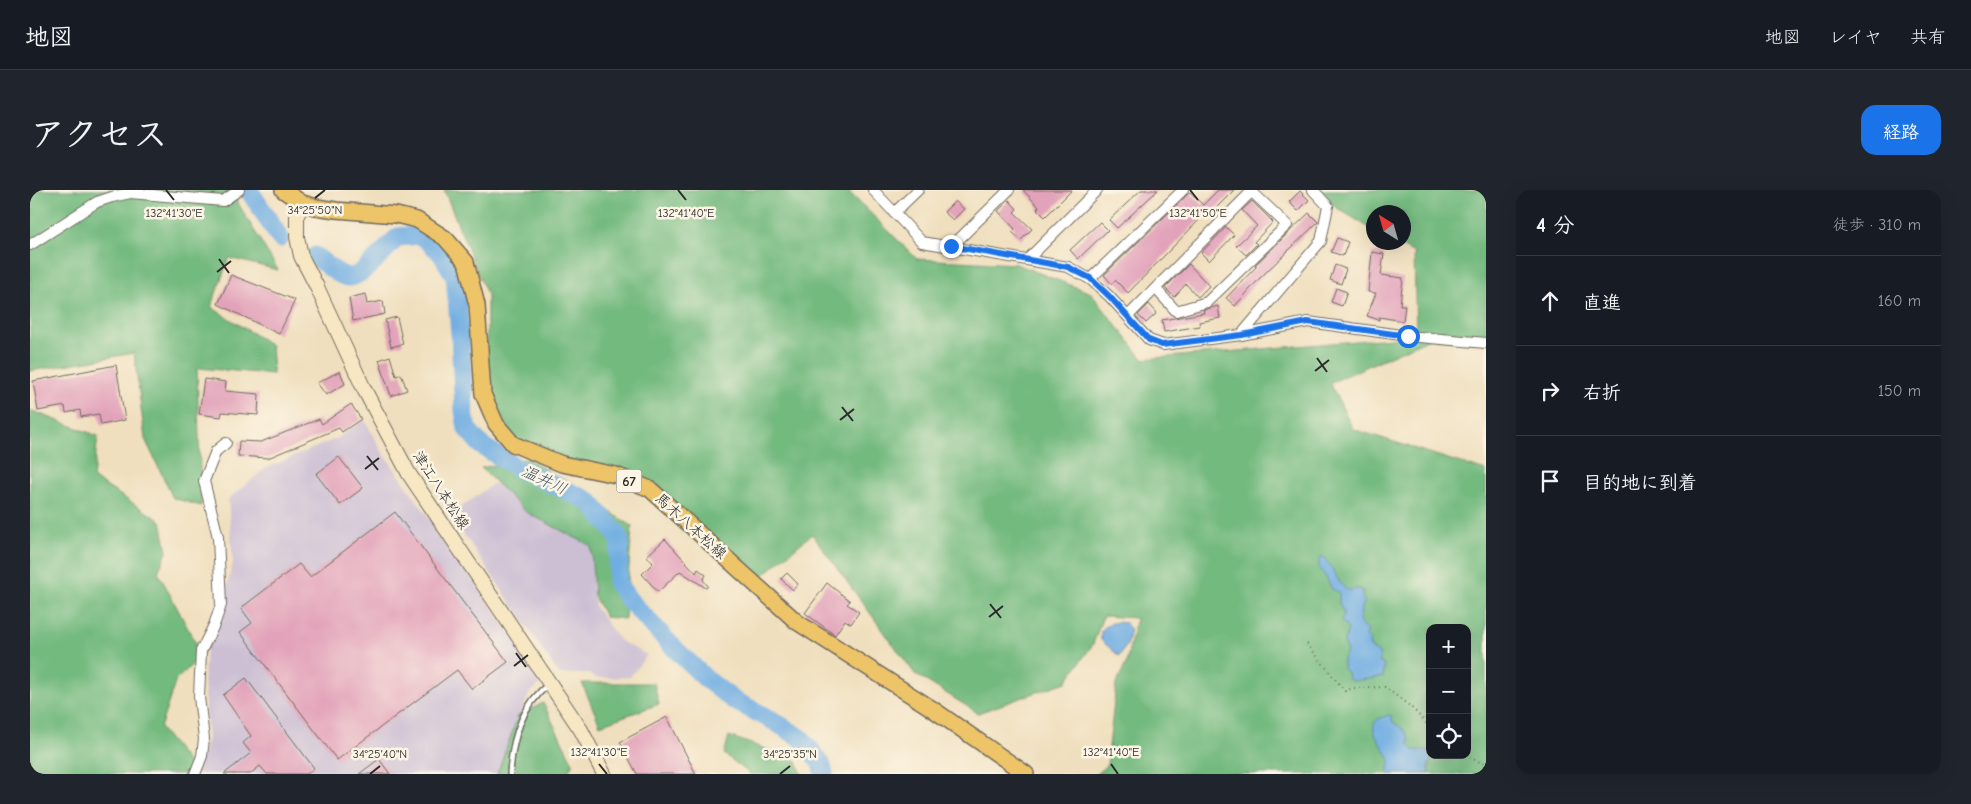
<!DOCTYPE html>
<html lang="ja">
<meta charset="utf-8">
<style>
:root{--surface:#171b24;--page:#20242c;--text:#f1f3f6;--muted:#9ea1a6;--line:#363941;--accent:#1a73e8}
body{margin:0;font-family:"Comic Neue","Klee One",sans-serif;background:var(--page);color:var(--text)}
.controls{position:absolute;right:15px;bottom:15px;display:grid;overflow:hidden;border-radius:10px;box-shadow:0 5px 20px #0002}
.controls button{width:45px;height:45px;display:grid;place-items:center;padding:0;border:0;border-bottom:1px solid var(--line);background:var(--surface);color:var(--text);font:25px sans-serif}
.compass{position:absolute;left:1336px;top:15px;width:45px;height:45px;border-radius:50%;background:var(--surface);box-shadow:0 5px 20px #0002;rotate:323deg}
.stop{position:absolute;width:15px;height:15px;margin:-11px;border:4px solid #1a73e8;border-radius:50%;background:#fff}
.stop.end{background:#1a73e8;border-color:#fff;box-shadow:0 1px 5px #0008}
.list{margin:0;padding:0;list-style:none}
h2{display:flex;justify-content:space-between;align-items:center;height:65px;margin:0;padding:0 20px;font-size:21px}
h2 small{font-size:16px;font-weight:400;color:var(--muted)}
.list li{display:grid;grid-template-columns:32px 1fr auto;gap:15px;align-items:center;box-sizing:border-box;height:90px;padding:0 20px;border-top:1px solid var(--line)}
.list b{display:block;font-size:19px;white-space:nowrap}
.list em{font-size:16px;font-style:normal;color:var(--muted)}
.icon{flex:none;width:28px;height:28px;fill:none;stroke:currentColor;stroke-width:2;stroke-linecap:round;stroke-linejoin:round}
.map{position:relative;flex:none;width:1456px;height:584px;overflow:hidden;border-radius:15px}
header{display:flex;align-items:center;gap:30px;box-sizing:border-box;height:70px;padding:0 25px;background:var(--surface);border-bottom:1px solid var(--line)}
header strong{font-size:24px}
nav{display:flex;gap:28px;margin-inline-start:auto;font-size:18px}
.intro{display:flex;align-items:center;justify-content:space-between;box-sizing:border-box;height:120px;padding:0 30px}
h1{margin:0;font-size:35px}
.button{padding:12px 22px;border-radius:15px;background:var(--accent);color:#fff;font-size:18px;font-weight:700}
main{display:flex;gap:30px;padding:0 30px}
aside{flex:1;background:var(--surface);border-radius:15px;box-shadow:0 5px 20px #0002}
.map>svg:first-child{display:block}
.industrial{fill:#ccbfd4}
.forest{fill:#73ba7f;stroke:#4f7255;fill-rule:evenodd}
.water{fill:#6fade2;stroke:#4d6c86}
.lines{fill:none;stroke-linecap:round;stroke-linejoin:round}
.river{stroke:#6fade2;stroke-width:19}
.building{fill:#e2a2ba}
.service-casing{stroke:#706a5e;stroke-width:8}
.minor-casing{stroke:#706a5e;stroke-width:12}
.secondary-casing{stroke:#706a5e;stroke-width:16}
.primary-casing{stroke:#706a5e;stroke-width:18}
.path{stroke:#706a5e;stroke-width:2;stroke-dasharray:1 4;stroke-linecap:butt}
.service{stroke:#fff;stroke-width:5}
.minor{stroke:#fff;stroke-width:10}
.secondary{stroke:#f8e7c3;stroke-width:14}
.primary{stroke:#eec469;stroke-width:15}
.route{stroke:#1a73e8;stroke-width:6}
.ticks{fill:none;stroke:#2b2b2b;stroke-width:2}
.labels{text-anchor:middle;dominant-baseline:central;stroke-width:5;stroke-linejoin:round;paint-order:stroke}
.shield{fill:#fcf5e5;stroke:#6a6863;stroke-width:1}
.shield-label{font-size:14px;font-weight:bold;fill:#2b2b2b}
.street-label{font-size:15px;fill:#2b2b2b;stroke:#fcf5e5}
.water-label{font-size:16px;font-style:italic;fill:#43586b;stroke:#fcf5e5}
.ticks-label{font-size:12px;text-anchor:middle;fill:#2b2b2b;stroke:#fcf5e5;stroke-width:5;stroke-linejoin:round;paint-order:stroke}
</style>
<header>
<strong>地図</strong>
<nav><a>地図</a><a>レイヤ</a><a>共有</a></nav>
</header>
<div class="intro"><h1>アクセス</h1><a class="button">経路</a></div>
<main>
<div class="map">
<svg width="1456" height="584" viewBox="0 0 1456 584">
<rect width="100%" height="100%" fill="#fcf5e5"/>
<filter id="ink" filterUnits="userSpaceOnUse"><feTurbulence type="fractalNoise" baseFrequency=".02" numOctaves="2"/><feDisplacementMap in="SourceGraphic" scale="10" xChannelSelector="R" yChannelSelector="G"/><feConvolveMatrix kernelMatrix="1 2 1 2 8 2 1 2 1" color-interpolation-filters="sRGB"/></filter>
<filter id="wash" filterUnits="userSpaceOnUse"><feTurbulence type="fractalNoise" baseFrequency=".0096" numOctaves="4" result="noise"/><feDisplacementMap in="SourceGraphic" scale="20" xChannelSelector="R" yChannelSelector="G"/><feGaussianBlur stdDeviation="1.12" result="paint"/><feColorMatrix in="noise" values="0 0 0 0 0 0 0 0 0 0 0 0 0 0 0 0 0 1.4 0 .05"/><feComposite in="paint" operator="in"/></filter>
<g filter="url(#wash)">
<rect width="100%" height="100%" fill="#f0dfbe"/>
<g class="industrial">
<path d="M334 229 352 261 496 465 510 495 500 502 478 554 480 584H165L178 549 174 489 177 441 198 392 203 373 198 309 236 278 308 248Z"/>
<path d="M464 293 507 312 566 349 562 390 565 417 590 451 617 465 600 487 567 488 558 484H529L421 325Z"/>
</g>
<g class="forest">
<path d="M0 0H200L248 80 199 68 181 117 241 155 243 184 167 178 171 316 143 308 115 249 104 163 0 181Z"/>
<path d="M414 0H817L887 69 986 74 1061 103 1113 169 1386 146 1384 63 1366 53 1374 52V22H1344L1343 40 1307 18 1288 0H1456V153L1400 148 1300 193 1323 239 1456 281V584H1066L1077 575 1086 494 1096 474 1106 428 1073 426 1063 454 1036 492 948 523 885 484 782 344 732 386 664 338 615 287 532 274 480 246 457 192V105ZM1400 438H1437V565H1400Z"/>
<path d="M0 220 68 246 63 288 131 331 137 362 128 382 172 465 146 490 130 538 166 582 165 584H0Z"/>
<path d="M498 268 602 336 595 429 575 427 564 406 561 356 496 322 451 278Z"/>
<path d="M552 493H624L629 514 570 535Z"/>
<path d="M513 513 543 573 537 584H467L488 526Z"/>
<path d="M699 546 766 570 772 584H720L694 564Z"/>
</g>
<g class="water">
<path d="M1291 366C1304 374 1305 391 1317 400L1331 399 1333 402 1332 407 1335 412 1331 417V423L1329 431 1332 436 1338 441 1336 446 1340 450 1339 455 1342 459 1349 463 1350 473 1354 475 1353 487 1322 491 1318 488 1317 482 1313 479V469L1317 462 1314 452 1318 439 1311 431C1317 420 1310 421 1309 411 1309 408 1309 405 1309 402L1303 400C1300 396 1299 393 1297 389 1292 380 1285 377 1291 366Z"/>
<path d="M1087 432 1096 433 1100 439 1097 455 1089 466 1071 450V441L1078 434Z"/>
<path d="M1361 525 1363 532C1372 538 1380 543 1379 555L1384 560H1400V565L1402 566 1399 576 1400 584H1358C1358 580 1360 576 1360 572 1359 558 1323 531 1361 525Z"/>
</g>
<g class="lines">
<g class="river">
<path d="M219 0 250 48"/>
<path d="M285 66C294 72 307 86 319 87 332 88 358 56 368 47L391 45 411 63 425 86 430 144 434 221 437 239 452 256 491 280 559 311 586 343 590 352 587 393 599 410 640 454 675 488 703 510 742 530 771 548 791 573 794 584"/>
</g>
</g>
<g id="blocks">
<g class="building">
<path d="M993 0H1042L1015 27 1007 19 1009 17Z"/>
<path d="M1111 0H1128L1087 38 1079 30Z"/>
<path d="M1188 0H1204L1175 29 1173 26 1098 103 1085 90 1082 94 1074 85 1160 2 1173 15Z"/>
<path d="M1270 1 1279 10 1268 21 1259 12Z"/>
<path d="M979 10 987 19 984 22 1002 39 991 50 982 42 985 39 968 21Z"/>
<path d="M925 11 934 19 923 30 914 22Z"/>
<path d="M1222 11 1243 32 1224 52 1227 54 1216 65 1206 56 1227 36 1212 20Z"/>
<path d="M1279 23 1288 32 1230 88 1205 116 1196 108 1227 76 1225 75Z"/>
<path d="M1070 32 1078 40 1048 69 1040 60Z"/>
<path d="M1196 37 1204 45 1179 71 1171 63Z"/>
<path d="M1307 48 1318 52 1313 66 1301 62Z"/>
<path d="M1342 62 1354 64 1351 85 1373 88 1370 115H1375L1373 131 1349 127V130L1337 126 1346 103 1338 102Z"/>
<path d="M1159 74 1179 96 1168 107 1156 94 1144 107 1135 98Z"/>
<path d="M1305 75 1316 79 1311 94 1300 90Z"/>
<path d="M201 85 265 110 249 144 188 114Z"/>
<path d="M1306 98 1317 102 1312 116 1301 112Z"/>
<path d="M335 104 337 114 353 111 355 124 323 131 319 108Z"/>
<path d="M1119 114 1127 123 1116 133 1108 125Z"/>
<path d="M1188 116 1190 128 1169 132 1170 136 1134 142 1132 130 1174 123 1173 120Z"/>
<path d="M367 127 373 154 361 157 355 130Z"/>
<path d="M360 166 366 186 371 184 377 200 361 206 349 170Z"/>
<path d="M86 175 95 230 71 235 69 224 51 227 50 220 36 223 35 216 8 221 3 191Z"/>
<path d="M310 181 315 194 296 205 287 193Z"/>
<path d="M174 189 196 192 195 201 229 204 228 225 192 222 191 227 169 224Z"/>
<path d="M321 214 331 229 312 242 309 238 238 268 208 266 209 251 231 252 289 229 292 234Z"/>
<path d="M309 267 333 298 310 315 286 284Z"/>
<path d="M365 322 478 472 442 499 427 480 307 570 210 442 222 433 211 418 269 374 280 387Z"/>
<path d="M635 349 666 383 668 379 676 385 673 390 678 396 676 398 650 381 628 402 612 384 623 373 617 366Z"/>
<path d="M757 383 768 394 763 400 751 389Z"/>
<path d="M797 393 820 411 817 414 829 422 821 434 815 430 805 445 775 423Z"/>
<path d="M216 488 284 578 277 584H237L230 576 220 584H194L221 563 213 553 221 546 193 505Z"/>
<path d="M637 527 666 584H607L590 552Z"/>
<path d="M349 569 360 584H329Z"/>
</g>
</g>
</g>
<g filter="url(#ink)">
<use href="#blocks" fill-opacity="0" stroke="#706a5e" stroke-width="1"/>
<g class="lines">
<defs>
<path id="service" d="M480 584C482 549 491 516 519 494"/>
<g id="minor">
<path d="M843 0 892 52 1038 77 1060 89 1079 106 1119 150 1133 155 1211 145 1291 51 1298 16 1283 0"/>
<path d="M864 23 888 0"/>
<path d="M0 55 67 12 82 7 100 3 193 11 209 0"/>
<path d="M921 57 979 0"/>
<path d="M998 69 1067 0"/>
<path d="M1060 89 1153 0"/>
<path d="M1126 99 1146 121 1177 112 1257 35 1220 0"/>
<path d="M1098 126 1223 0"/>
<path d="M1211 145 1278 132 1378 146 1456 153"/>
<path d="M165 584 172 566 174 549 169 507 171 461 184 435 191 415 188 347 174 291 186 261 196 253"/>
</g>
<path id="secondary" d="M272 13 267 26V47L271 66 286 95 334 199 379 284 551 540 574 584"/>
<path id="primary" d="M253 0 272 13 286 17 306 20 366 25 387 30 415 48 436 72 447 115 453 204 466 234 483 254 532 274 586 285 620 299 767 432 901 518 996 584"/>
</defs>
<use href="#service" class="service-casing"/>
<use href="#minor" class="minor-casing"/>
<use href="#secondary" class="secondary-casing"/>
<use href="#primary" class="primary-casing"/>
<g class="path">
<path d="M1277 454 1315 501 1323 498 1355 497 1381 517 1400 537"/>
<path d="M1435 565 1456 575"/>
</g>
<use href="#service" class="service"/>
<use href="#minor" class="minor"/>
<use href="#secondary" class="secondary"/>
<use href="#primary" class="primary"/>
</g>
</g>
<g class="lines" filter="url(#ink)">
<path class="route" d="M921 56 1038 77 1060 88 1079 106 1119 150 1132 155 1212 145 1278 132 1378 146"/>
</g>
<path class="ticks" d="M136 0 144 10M648 0 656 10M1160 0 1168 10M285 8 295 0M189 69 199 83M187 82 201 71M1287 168 1297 182M1285 181 1299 170M812 217 823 231M810 230 824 219M337 266 348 280M335 279 349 268M960 414 971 428M959 427 973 416M486 463 496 477M484 476 498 465M569 574 577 584M1081 574 1088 584M340 584 350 576M750 584 760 576"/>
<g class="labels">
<rect class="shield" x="586.5" y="279.5" width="25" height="23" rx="4"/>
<g class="shield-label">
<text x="599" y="291">67</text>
</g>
<g class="street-label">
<text transform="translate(411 300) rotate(57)">津江八本松線</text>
<text transform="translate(661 336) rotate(42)">馬木八本松線</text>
</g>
<g class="water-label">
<text transform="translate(514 290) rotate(25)">温井川</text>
</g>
</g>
<g class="ticks-label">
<text x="285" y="24">34°25'50"N</text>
<text x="144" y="27">132°41'30"E</text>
<text x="656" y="27">132°41'40"E</text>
<text x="1168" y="27">132°41'50"E</text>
<text x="569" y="566">132°41'30"E</text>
<text x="1081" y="566">132°41'40"E</text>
<text x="350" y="568">34°25'40"N</text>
<text x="760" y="568">34°25'35"N</text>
</g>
</svg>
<div class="controls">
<button>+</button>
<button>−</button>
<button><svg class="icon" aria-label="locate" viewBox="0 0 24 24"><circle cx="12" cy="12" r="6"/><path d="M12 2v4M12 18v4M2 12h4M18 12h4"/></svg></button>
</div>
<svg class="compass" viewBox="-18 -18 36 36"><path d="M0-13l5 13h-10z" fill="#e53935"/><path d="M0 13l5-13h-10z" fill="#9ea1a6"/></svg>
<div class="stop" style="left:1378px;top:146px"></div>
<div class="stop end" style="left:921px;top:56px"></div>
</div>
<aside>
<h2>4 分<small>徒歩 · 310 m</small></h2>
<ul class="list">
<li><svg class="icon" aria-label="ahead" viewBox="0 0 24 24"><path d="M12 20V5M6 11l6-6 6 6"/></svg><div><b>直進</b></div><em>160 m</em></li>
<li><svg class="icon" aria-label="right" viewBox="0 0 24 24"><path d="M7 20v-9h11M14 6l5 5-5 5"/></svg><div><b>右折</b></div><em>150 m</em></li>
<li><svg class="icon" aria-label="arrive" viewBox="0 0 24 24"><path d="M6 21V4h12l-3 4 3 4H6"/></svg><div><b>目的地に到着</b></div></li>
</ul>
</aside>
</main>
